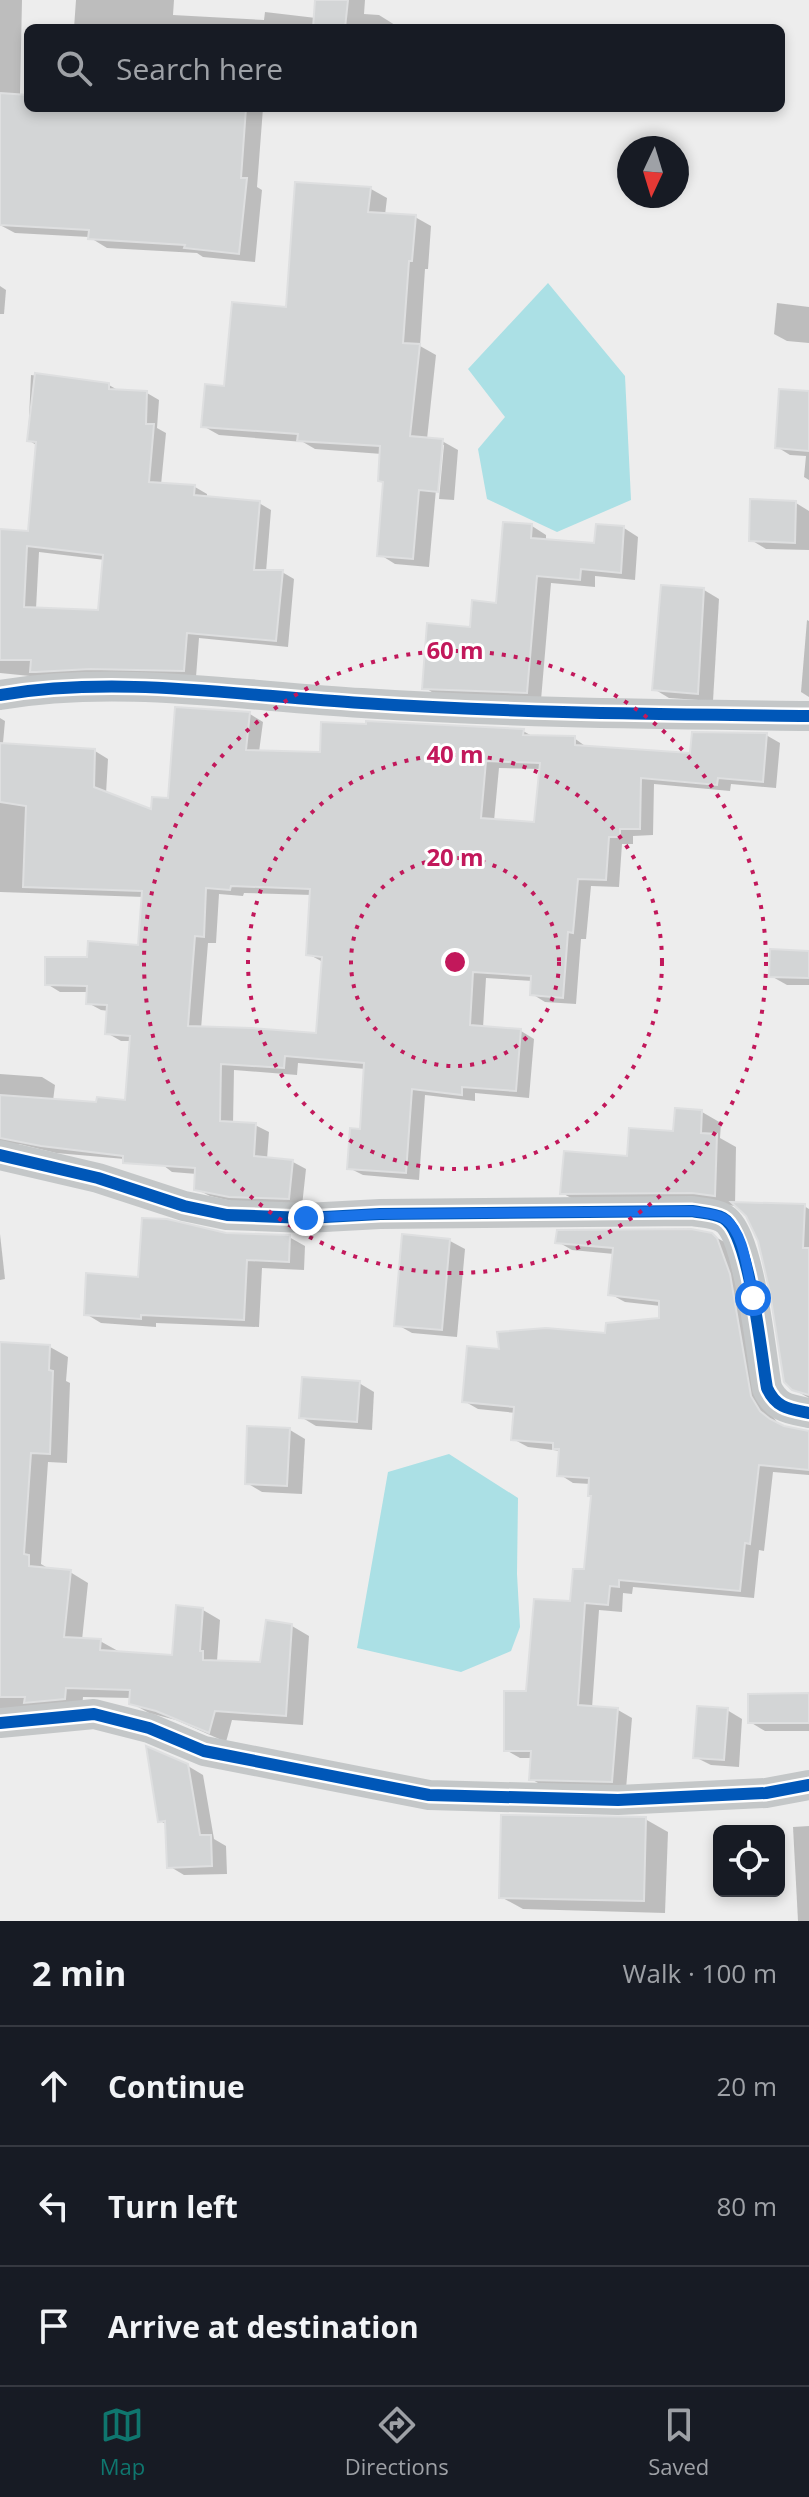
<!DOCTYPE html>
<meta charset="utf-8">
<style>
:root{--surface:#171b24;--page:#20242c;--text:#f1f3f6;--muted:#9ea1a6;--line:#363941;--accent:#0f766e}
body{margin:0;font-family:"Open Sans",sans-serif;background:var(--page);color:var(--text)}
.controls{position:absolute;right:24px;bottom:24px;display:grid;overflow:hidden;border-radius:12px;box-shadow:0 4px 12px #0003}
.controls button{width:72px;height:72px;display:grid;place-items:center;padding:0;border:0;border-bottom:2px solid var(--line);background:var(--surface);color:var(--text);font:40px sans-serif}
.compass{position:absolute;left:617px;top:136px;width:72px;height:72px;border-radius:50%;background:var(--surface);box-shadow:0 4px 12px #0003;rotate:184deg}
.stop{position:absolute;width:24px;height:24px;margin:-18px;border:6px solid #1a73e8;border-radius:50%;background:#fff}
.stop.end{background:#1a73e8;border-color:#fff;box-shadow:0 2px 8px #0008}
.list{margin:0;padding:0;list-style:none}
h2{display:flex;justify-content:space-between;align-items:center;height:104px;margin:0;padding:0 32px;font-size:34px}
h2 small{font-size:26px;font-weight:400;color:var(--muted)}
.list li{display:grid;grid-template-columns:52px 1fr auto;gap:24px;align-items:center;box-sizing:border-box;height:120px;padding:0 32px;border-top:2px solid var(--line)}
.list b{display:block;font-size:30px;white-space:nowrap}
.list em{font-size:26px;font-style:normal;color:var(--muted)}
.icon{flex:none;width:44px;height:44px;fill:none;stroke:currentColor;stroke-width:2;stroke-linecap:round;stroke-linejoin:round}
.map{position:relative;flex:none;width:809px;height:1921px;overflow:hidden}
.search{position:absolute;background:var(--surface);box-shadow:0 4px 12px #0003;left:24px;right:24px;top:24px;height:88px;display:flex;align-items:center;gap:20px;box-sizing:border-box;padding:0 28px;border-radius:12px;color:var(--muted);font-size:30px}
.sheet{height:464px;background:var(--surface)}
nav{display:flex;justify-content:space-around;align-items:center;box-sizing:border-box;height:112px;border-top:2px solid var(--line);background:var(--surface);font-size:22px;color:var(--muted)}
nav a{display:grid;justify-items:center;gap:4px}
nav .on{color:var(--accent)}
.map>svg:first-child{display:block}
.water{fill:#abe0e5}
.shadow{fill:#0003;fill-rule:evenodd}
.building{fill:#d3d5d6;stroke:#dedfe0;stroke-width:2;fill-rule:evenodd}
.lines{fill:none;stroke-linecap:round;stroke-linejoin:round}
.street{stroke:#c4c7c8;stroke-width:30}
.cycleway-casing{stroke:#fff;stroke-width:17}
.cycleway{stroke:#0057b8;stroke-width:12}
.route{stroke:#1a73e8;stroke-width:10}
.ring{fill:none;stroke:#c2185b;stroke-width:4;stroke-dasharray:4 8}
.centre{fill:#c2185b;stroke:#fff;stroke-width:4}
.ring-label{font-size:24px;text-anchor:middle;font-weight:bold;fill:#c2185b;stroke:#fff;stroke-width:6;stroke-linejoin:round;paint-order:stroke}
</style>
<div class="map">
<svg width="809" height="1921" viewBox="0 0 809 1921">
<rect width="100%" height="100%" fill="#ededed"/>
<g class="water">
<path d="M548 283 625 376 631 500 557 532 487 499 478 449 505 417 468 369Z"/>
<path d="M449 1454 518 1498 517 1574 520 1627 511 1651 461 1672 357 1648 388 1472Z"/>
</g>
<g class="shadow">
<path d="M0 0H22L20 96 28 97V108H263L257 187 262 190 255 262 203 257 197 253 107 248 89 237 15 233 0 225Z"/>
<path d="M76 0H174L173 15 264 20 265 12 316 18 317 0H365L364 14 379 15 395 25V28H74Z"/>
<path d="M371 189 387 198 385 215 415 217 431 226 428 269H425L420 346 436 355 427 439 442 441 458 450 454 500 439 499 444 445H440L429 567 395 564 379 554 385 483 380 480 382 454 315 449 303 442 219 435 203 426 226 388 288 309Z"/>
<path d="M0 286 6 290 4 314H0Z"/>
<path d="M777 303 809 307V343L787 341 774 334Z"/>
<path d="M31 375 109 385 121 392 147 393 159 400 157 428 166 433 161 485 195 487 207 494V498L259 503 271 510 266 572H282L294 579 288 647 199 638 196 677 50 678 0 673V531L30 533 38 446 28 440ZM39 552 105 560 100 612 36 609Z"/>
<path d="M809 393V480L804 477 806 456 790 455 777 447Z"/>
<path d="M796 503 809 511V550L766 549 751 540Z"/>
<path d="M532 526 546 535V541L596 545 624 528 638 537 635 580 595 576V587L551 583 541 700 438 696 424 687 471 629 498 605Z"/>
<path d="M704 590 719 599 713 701 669 698 654 689Z"/>
<path d="M807 620 809 621V697L801 692Z"/>
<path d="M250 714 263 722 259 752 322 754 523 731 534 737 574 738 588 748 692 756 766 735 780 743 776 788 731 784 730 791 654 784 653 835 633 836V844H622L619 887 591 886 586 939H581L576 1004 545 1002 532 994 533 981 486 978 483 1028 521 1031 534 1039 529 1098 475 1093V1101L425 1095 419 1180 363 1175 349 1168 362 1131 366 1069 298 1063 297 1075 234 1070 233 1124 255 1125 269 1132 267 1159 293 1162 306 1169 302 1206 244 1204 210 1196 196 1189 197 1174 172 1172 159 1162 56 1153 19 1144 7 1146 0 1141V1074L42 1077 55 1085 53 1101 98 1104 127 1102 131 1041H121L107 1033 109 1011 101 1010 88 1003 89 992H60L47 984 89 959 140 947 144 897 0 892V718L5 721 3 743 95 751 108 759 106 794 153 812 170 800ZM499 768 542 769 536 825 494 821ZM244 893 312 895 308 954 323 962 318 1035 201 1029 208 943H216L219 894 243 896Z"/>
<path d="M809 953V985H787L771 976Z"/>
<path d="M702 1112 721 1123 720 1138 736 1147 735 1206 713 1203 582 1204 562 1193 675 1133Z"/>
<path d="M804 1206 809 1209V1398L793 1389Z"/>
<path d="M0 1234 5 1279 0 1280Z"/>
<path d="M226 1235 289 1237 305 1246 304 1270 262 1268 259 1327 156 1323V1327L101 1323 86 1314 139 1279Z"/>
<path d="M712 1235 726 1243 765 1406 780 1426 809 1432V1475L773 1472 764 1551 759 1550 754 1598 633 1587 632 1594 623 1593 622 1612 599 1610 592 1708 618 1710 632 1718 626 1789 545 1787 531 1779 532 1758H520L506 1750 528 1693 586 1572 593 1496 591 1484 573 1483 559 1474 561 1451 528 1447 513 1439 516 1413 478 1409 464 1401 501 1351 607 1335 661 1320V1306L625 1302 610 1294 614 1254 572 1250 558 1242Z"/>
<path d="M450 1241 465 1249 457 1337 412 1333 396 1324Z"/>
<path d="M0 1344 50 1347 68 1357 66 1381 70 1383 67 1463 48 1462 41 1564 46 1567V1570L70 1572 88 1583 82 1640 100 1641 118 1651V1653L174 1657 203 1610 220 1620 217 1661 262 1664 292 1626 309 1636 303 1725 232 1720 226 1742 176 1720 149 1713 131 1703V1698L83 1697 82 1708 0 1722Z"/>
<path d="M359 1383 374 1392 372 1430 316 1426 301 1417Z"/>
<path d="M290 1430 305 1439 302 1494 262 1492 247 1483Z"/>
<path d="M809 1695V1731H765L750 1722Z"/>
<path d="M727 1710 742 1719 739 1767 711 1765 695 1757Z"/>
<path d="M188 1766 203 1775 214 1839 226 1846 227 1874 184 1875 169 1866 168 1825 160 1821Z"/>
<path d="M645 1819 668 1832 665 1913 523 1909 501 1897Z"/>
<path d="M809 1826V1921H798L793 1827Z"/>
</g>
<g class="building">
<path d="M315 0H348L345 28H313Z"/>
<path d="M0 93 28 95V108H246L241 178H247L239 254 184 248 185 245 88 239 89 230 0 225Z"/>
<path d="M295 182 371 187 368 212 416 215 412 261H409L403 343 420 344 410 436 443 439 438 492 419 490 413 559 377 556 383 482 378 481 380 446 297 441 298 434 201 427 205 384 224 386 232 302 286 307Z"/>
<path d="M35 373 109 383V389L147 391 146 424H154L149 482 195 485 194 495 260 501 254 570H283L276 641 187 633 184 671 90 669 36 672H30L31 660H0V529L28 531 36 442 27 441ZM27 546 103 555 98 610 24 607Z"/>
<path d="M779 389 809 391V451L775 448Z"/>
<path d="M750 499 796 501 795 543 749 541Z"/>
<path d="M503 522 532 524 531 538 594 543 596 524 624 526 621 573 581 569 580 580 537 576 527 693 422 689 427 623 470 627 472 600 496 603Z"/>
<path d="M661 585 704 588 698 694 652 690Z"/>
<path d="M175 707 250 712 246 750 320 752 321 722 366 724V721L524 729 523 735 575 736V745L690 753 692 732 767 733 763 782 718 778 717 785 641 778 640 829H620V837H609L606 880 578 879 573 933 568 932 563 998 530 995 531 976 473 972 470 1025 521 1029 516 1091 462 1087V1095L412 1089 406 1173 347 1169 350 1128 360 1129 364 1063 285 1056 284 1068 221 1064 220 1121 256 1123 254 1156 293 1160 289 1199 229 1197 194 1190 195 1168 123 1163V1156L41 1146 0 1138V1095L96 1102 97 1097 125 1100 130 1036 105 1034 107 1005 86 1004 87 986 45 985V957H87L88 941 138 945 142 891 23 887 26 806 0 802V743L95 749 94 787 151 809 152 797 168 798ZM486 761 540 763 534 822 481 818ZM231 886 310 889 306 955 322 957 316 1033 252 1028 188 1026 195 936 204 937 206 888 230 890Z"/>
<path d="M770 949 809 951V978L769 977Z"/>
<path d="M675 1108 702 1110 701 1133 717 1134 715 1196 692 1193 560 1194 564 1151 627 1156 629 1128 673 1131Z"/>
<path d="M731 1202 805 1204 803 1248H809V1395L792 1390 784 1382 770 1293 758 1241 746 1216Z"/>
<path d="M142 1218 167 1219 226 1233 290 1235 289 1262 247 1260 244 1320 141 1315V1319L84 1315 86 1273 138 1277Z"/>
<path d="M691 1229 712 1233 717 1238 730 1274 751 1396 760 1411 770 1419 784 1426 809 1431V1470L759 1465 750 1544 745 1543 740 1591 619 1580V1587L610 1586 608 1605 585 1603 578 1705 618 1708 612 1782 529 1780 531 1751H504V1691H526L534 1599 570 1601 573 1569H584L591 1496H588L589 1478 557 1476 559 1449H553V1443L511 1440 514 1407 462 1402 467 1346 499 1349 497 1332 546 1328 605 1333 606 1323 659 1318V1301L608 1295 613 1248 555 1243 557 1230Z"/>
<path d="M402 1234 450 1239 442 1330 394 1326Z"/>
<path d="M0 1342 50 1345 49 1370 53 1371 50 1454 31 1453 24 1554 29 1555V1566L71 1570 64 1637 101 1639 100 1650 172 1655 176 1605 203 1608 200 1651H203V1660L260 1662 266 1620 292 1624 286 1716 215 1711 209 1733 156 1711 129 1704 130 1690 66 1688 65 1699 24 1703 25 1697H0Z"/>
<path d="M302 1377 360 1381 357 1422 299 1418Z"/>
<path d="M247 1426 290 1428 287 1486 245 1484Z"/>
<path d="M809 1693V1723H748V1694Z"/>
<path d="M697 1706 728 1708 724 1760 693 1758Z"/>
<path d="M146 1746 188 1764 200 1835H211L212 1866 167 1868 165 1821 158 1822Z"/>
<path d="M501 1815 646 1817 644 1901 499 1898Z"/>
</g>
<g class="lines">
<g class="street">
<path d="M0 695C120 675 241 696 362 703 511 713 660 714 809 716"/>
<path d="M0 1155 98 1178 184 1206 227 1215 306 1218 380 1214 692 1211C702 1213 714 1213 723 1218 750 1233 761 1355 767 1388 776 1408 789 1409 809 1413"/>
<path d="M0 1723 94 1714 149 1728 204 1751 429 1795 618 1800 766 1793 809 1785"/>
</g>
<defs>
<g id="cycleway">
<path d="M0 695C120 675 241 696 362 703 511 713 660 714 809 716"/>
<path d="M0 1155 98 1178 184 1206 227 1215 306 1218 380 1214 692 1211C702 1213 714 1213 723 1218 750 1233 761 1355 767 1388 776 1408 789 1409 809 1413"/>
<path d="M0 1723 94 1714 149 1728 204 1751 429 1795 618 1800 766 1793 809 1785"/>
</g>
</defs>
<use href="#cycleway" class="cycleway-casing"/>
<use href="#cycleway" class="cycleway"/>
</g>
<g class="lines">
<path class="route" d="M306 1218 380 1214 692 1211C702 1213 716 1213 725 1219 746 1234 747 1275 753 1298"/>
</g>
<g class="ring">
<circle cx="455" cy="962" r="104"/>
<circle cx="455" cy="962" r="207"/>
<circle cx="455" cy="962" r="311"/>
</g>
<circle cx="455" cy="962" r="12" class="centre"/>
<g class="ring-label">
<text x="455" y="659">60 m</text>
<text x="455" y="763">40 m</text>
<text x="455" y="866">20 m</text>
</g>
</svg>
<div class="controls">
<button><svg class="icon" aria-label="locate" viewBox="0 0 24 24"><circle cx="12" cy="12" r="6"/><path d="M12 2v4M12 18v4M2 12h4M18 12h4"/></svg></button>
</div>
<svg class="compass" viewBox="-18 -18 36 36"><path d="M0-13l5 13h-10z" fill="#e53935"/><path d="M0 13l5-13h-10z" fill="#9ea1a6"/></svg>
<div class="stop" style="left:753px;top:1298px"></div>
<div class="stop end" style="left:306px;top:1218px"></div>
<div class="search"><svg class="icon" aria-label="search" viewBox="0 0 24 24"><circle cx="10" cy="10" r="6"/><path d="M15 15l6 6"/></svg>Search here</div>
</div>
<section class="sheet">
<h2>2 min<small>Walk · 100 m</small></h2>
<ul class="list">
<li><svg class="icon" aria-label="ahead" viewBox="0 0 24 24"><path d="M12 20V5M6 11l6-6 6 6"/></svg><div><b>Continue</b></div><em>20 m</em></li>
<li><svg class="icon" aria-label="left" viewBox="0 0 24 24"><path d="M17 20v-9H6M10 6l-5 5 5 5"/></svg><div><b>Turn left</b></div><em>80 m</em></li>
<li><svg class="icon" aria-label="arrive" viewBox="0 0 24 24"><path d="M6 21V4h12l-3 4 3 4H6"/></svg><div><b>Arrive at destination</b></div></li>
</ul>
</section>
<nav>
<a class="on"><svg class="icon" aria-label="map" viewBox="0 0 24 24"><path d="M3 6l6-2 6 2 6-2v14l-6 2-6-2-6 2zM9 4v14M15 6v14"/></svg>Map</a>
<a><svg class="icon" aria-label="directions" viewBox="0 0 24 24"><path d="M12 3l9 9-9 9-9-9zM9 14v-3h6M13 9l2 2-2 2"/></svg>Directions</a>
<a><svg class="icon" aria-label="saved" viewBox="0 0 24 24"><path d="M7 4h10v16l-5-4-5 4z"/></svg>Saved</a>
</nav>
